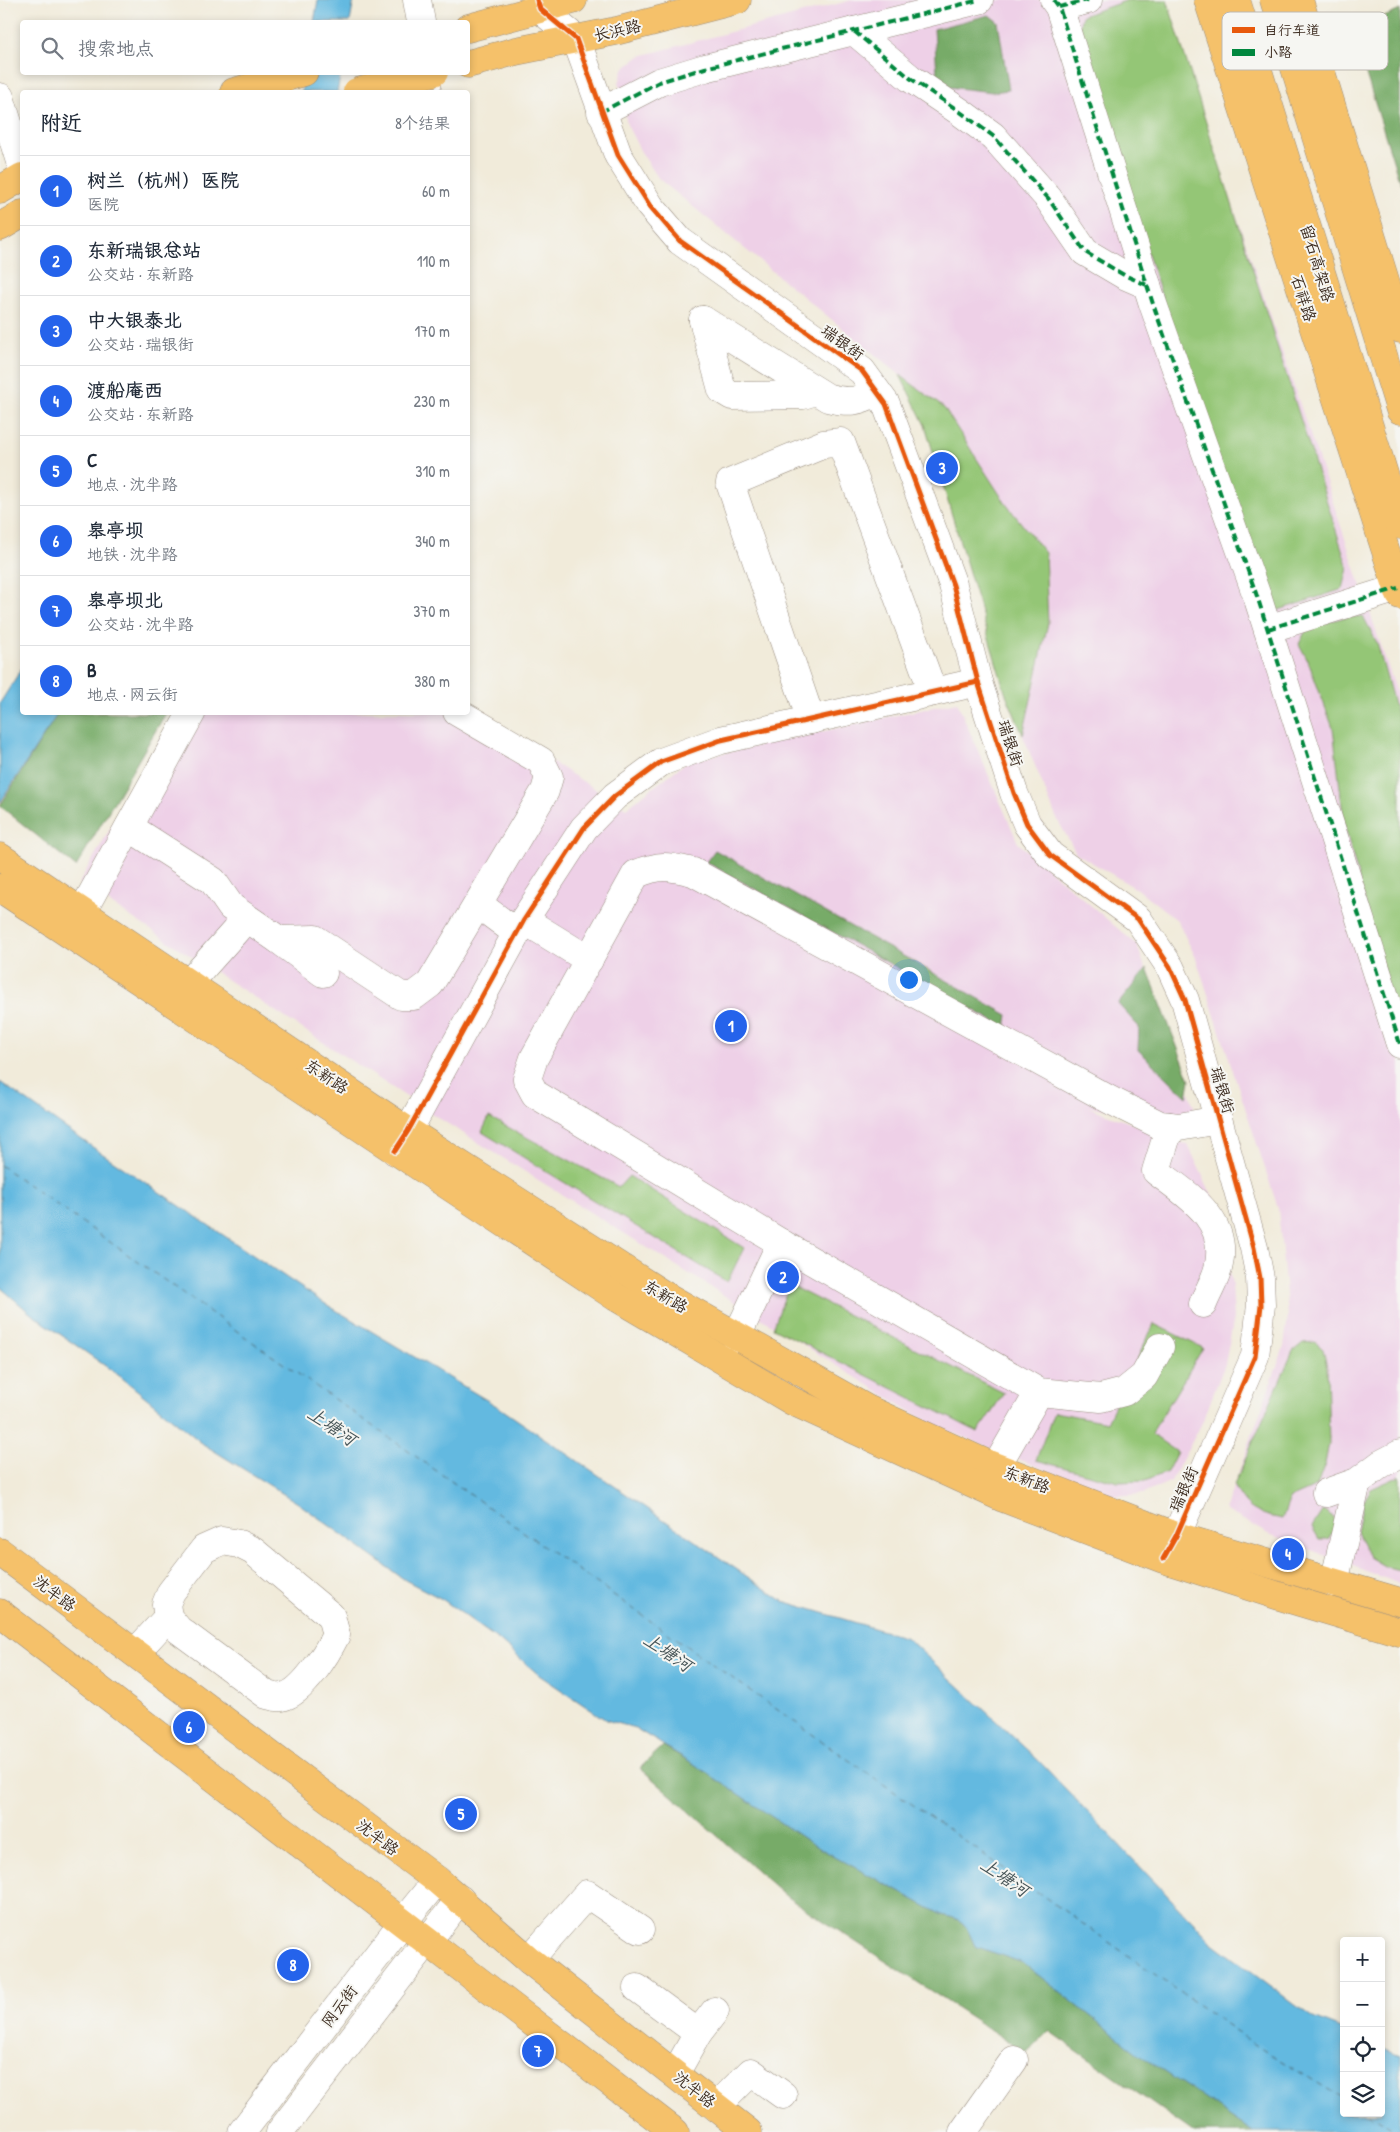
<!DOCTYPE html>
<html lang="zh">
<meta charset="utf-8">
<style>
:root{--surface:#fff;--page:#f6f6f7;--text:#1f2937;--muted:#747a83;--line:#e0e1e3;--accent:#2563eb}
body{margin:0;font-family:"Patrick Hand","LXGW WenKai TC",sans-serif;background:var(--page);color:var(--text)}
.controls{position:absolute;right:15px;bottom:15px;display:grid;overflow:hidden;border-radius:5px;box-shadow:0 2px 8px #0003}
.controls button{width:45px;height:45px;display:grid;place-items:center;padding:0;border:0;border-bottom:1px solid var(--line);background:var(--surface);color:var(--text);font:25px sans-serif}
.you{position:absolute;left:908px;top:979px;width:18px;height:18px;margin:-12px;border:4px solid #fff;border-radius:50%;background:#1a73e8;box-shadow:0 0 0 8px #1a73e833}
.badge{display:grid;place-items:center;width:32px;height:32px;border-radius:50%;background:var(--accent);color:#fff;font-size:16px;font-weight:700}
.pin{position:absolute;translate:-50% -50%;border:2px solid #fff;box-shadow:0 1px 5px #0006}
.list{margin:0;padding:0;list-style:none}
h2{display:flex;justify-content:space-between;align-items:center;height:65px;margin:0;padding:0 20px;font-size:21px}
h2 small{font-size:16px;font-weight:400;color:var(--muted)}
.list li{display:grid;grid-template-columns:32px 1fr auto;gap:15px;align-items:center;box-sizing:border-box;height:70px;padding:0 20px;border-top:1px solid var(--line)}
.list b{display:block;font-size:19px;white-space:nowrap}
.list p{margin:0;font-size:16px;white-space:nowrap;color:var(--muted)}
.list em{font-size:16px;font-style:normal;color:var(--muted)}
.icon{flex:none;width:28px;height:28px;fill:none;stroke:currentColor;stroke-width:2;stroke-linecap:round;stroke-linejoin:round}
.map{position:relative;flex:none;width:1400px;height:2132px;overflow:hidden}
.search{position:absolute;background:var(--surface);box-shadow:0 2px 8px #0003;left:20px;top:20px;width:450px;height:55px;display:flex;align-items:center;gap:12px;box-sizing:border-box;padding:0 18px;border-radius:5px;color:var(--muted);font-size:19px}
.panel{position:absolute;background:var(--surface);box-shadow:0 2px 8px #0003;left:20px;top:90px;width:450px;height:625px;border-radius:5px}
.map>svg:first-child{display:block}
.built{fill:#eed0e7}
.green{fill:#94c676;stroke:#68784a}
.forest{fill:#77ab67;stroke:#596a42}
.water{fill:#64b9e0;stroke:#50727f}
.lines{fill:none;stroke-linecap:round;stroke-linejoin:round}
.ferry{stroke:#475558;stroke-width:1;stroke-dasharray:6 5;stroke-linecap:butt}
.minor-casing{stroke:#968a7c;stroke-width:29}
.major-casing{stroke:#968a7c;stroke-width:29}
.highway-casing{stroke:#968a7c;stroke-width:29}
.minor{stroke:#fff;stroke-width:28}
.major{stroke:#f5c16b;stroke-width:28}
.highway{stroke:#f5c16b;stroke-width:28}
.major-bridge-casing{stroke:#968a7c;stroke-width:29;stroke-linecap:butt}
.major-bridge{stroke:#f5c16b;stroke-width:28}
.quiet{stroke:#00873e;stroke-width:4;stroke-dasharray:8 4;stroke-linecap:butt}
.cycleway-casing{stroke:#f6f6f2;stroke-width:8}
.cycleway{stroke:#e8590c;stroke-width:5}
.labels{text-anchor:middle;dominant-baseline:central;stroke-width:4;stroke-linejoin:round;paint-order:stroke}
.street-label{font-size:16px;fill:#3b2a1e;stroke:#f6f6f2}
.water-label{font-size:18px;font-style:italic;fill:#475558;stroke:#f6f6f2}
.key{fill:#f6f6f2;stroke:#beb9b2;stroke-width:1}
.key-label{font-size:14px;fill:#3b2a1e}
</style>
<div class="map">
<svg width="1400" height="2132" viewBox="0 0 1400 2132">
<rect width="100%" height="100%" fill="#f6f6f2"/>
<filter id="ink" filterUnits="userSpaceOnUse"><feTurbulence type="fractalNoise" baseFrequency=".02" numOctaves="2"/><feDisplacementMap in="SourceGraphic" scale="10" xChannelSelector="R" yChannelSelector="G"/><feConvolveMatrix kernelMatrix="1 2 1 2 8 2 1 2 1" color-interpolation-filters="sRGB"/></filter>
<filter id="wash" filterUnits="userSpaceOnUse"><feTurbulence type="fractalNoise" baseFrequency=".0096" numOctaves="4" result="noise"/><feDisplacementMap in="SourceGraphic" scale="20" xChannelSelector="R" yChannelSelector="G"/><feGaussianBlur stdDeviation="1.12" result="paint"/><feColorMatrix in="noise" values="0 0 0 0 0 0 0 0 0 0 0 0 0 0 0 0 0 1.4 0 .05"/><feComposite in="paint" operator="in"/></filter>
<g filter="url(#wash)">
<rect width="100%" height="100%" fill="#f1ebda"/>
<g class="built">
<path d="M852 0H1164L1400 702V1584L1269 1534 1225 1510 1284 1347 1288 1316 1278 1208 1196 958 1177 920 1140 891 1076 853 1056 817 1005 692 925 425 900 375 659 179 641 152 627 125 619 83 623 69 640 56Z"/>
<path d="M957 702 1018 843 1137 945 1196 1112 1167 1116 1088 1107 1188 1145 1217 1206 1232 1284 1234 1318 1225 1364 1202 1423 1171 1481 1143 1494 1111 1496 931 1424 445 1122 79 883 177 713 468 712V710L626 808 688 761Z"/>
</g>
<g class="green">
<path d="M1128 0H1167L1348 568 1343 589 1276 611 1266 591 1225 496 1078 33 1082 16Z"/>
<path d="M900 375 944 408 1006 504 1045 553 1048 623 1023 735 1005 692 925 425Z"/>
<path d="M1363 616 1377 643 1400 725V1032L1344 823 1333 728 1308 661 1299 644 1307 628 1342 618Z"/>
<path d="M489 1117 619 1187 629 1176 744 1248 727 1282 482 1132Z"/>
<path d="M789 1285 1004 1393 978 1432 773 1328Z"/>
<path d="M1154 1324 1203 1348 1151 1434 1177 1452 1167 1472 1145 1481 1118 1482 1036 1460 1054 1412 1107 1422Z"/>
<path d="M1315 1342 1323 1349 1327 1368 1329 1443 1325 1464 1317 1486 1290 1498 1282 1519C1255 1513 1247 1511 1234 1485L1293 1351 1303 1343Z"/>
<path d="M1400 1476V1570L1386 1567 1369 1557 1357 1532 1363 1502 1371 1489Z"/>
<path d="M1323 1510 1335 1518V1528L1328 1539H1319L1312 1527Z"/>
</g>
<g class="forest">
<path d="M1400 10V183L1365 71 1355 30Z"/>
<path d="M989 15 998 22 1009 90 992 92 949 87 937 73 934 29Z"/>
<path d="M58 713H166L76 867 0 806Z"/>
<path d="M715 850 1008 1015 1006 1028 706 862Z"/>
<path d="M1147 968 1190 1080 1187 1097 1138 1050 1139 1027 1118 1004Z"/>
<path d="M663 1746 694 1764 812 1844 942 1915C965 1920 965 1924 975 1946L1023 1963 1140 2055 1253 2132H1193L1049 2031 1026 2053 787 1897 640 1768Z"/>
</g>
<g class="water">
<path d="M318 0H354L350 22H314Z"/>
<path d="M305 73H341L337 92H301Z"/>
<path d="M22 668V712L58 713 0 803V703Z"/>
<path d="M0 1082 91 1146 324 1303 500 1408 783 1601 907 1638 1039 1761 1212 1942 1314 2018 1344 2030V2113H1381V2047L1400 2055V2132H1253L1140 2055 1023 1963 975 1946C965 1924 966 1920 942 1915L812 1844 694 1764 635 1728 606 1720 539 1675 500 1641 442 1599 405 1580 298 1503 203 1444 121 1377 30 1313 0 1287Z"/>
</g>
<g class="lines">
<g class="ferry">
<path d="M0 1165 1260 2048 1344 2099"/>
<path d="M1367 2113 1398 2132"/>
</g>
</g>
</g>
<g filter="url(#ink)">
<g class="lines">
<defs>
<g id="minor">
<path d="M417 0 421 22"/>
<path d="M537 0 540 9 576 39 618 155 650 206 680 241 862 371 886 404 953 585 978 682 1014 793 1027 824 1050 855 1138 919 1170 967 1185 1000 1254 1248 1260 1278 1261 1305 1255 1356 1176 1536 1164 1557"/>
<path d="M1054 0 1059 7 1153 304 1258 599 1400 1044"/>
<path d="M1059 7 1088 0"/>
<path d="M854 31 910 78 959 111 993 136 1048 198 1085 252 1124 275 1147 285"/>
<path d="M426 92 429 72"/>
<path d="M0 97 22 168"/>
<path d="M601 112 659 82 705 68 979 0"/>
<path d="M703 320 828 398C850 403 857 402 877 392"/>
<path d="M703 320 722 390 732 396 803 395 816 391"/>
<path d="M1268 629 1398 588"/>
<path d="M811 720 730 483 824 444 841 442 933 692"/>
<path d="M129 827 213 881 231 907 279 940 315 939 401 996H414L430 984 545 791 549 777 541 761 457 712"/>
<path d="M478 904 517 933"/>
<path d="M82 912 192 712"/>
<path d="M524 920 589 960"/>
<path d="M279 940 323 973"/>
<path d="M189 983 246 919"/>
<path d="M1170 1126 1156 1171C1187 1195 1228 1218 1219 1264 1217 1278 1208 1291 1203 1304"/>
<path d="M395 1151 408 1131 524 920 584 828 615 796 661 762 721 740 978 682"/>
<path d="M736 1338 781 1243"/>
<path d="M1160 1347 1144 1376 1124 1392 1101 1398 1039 1392 781 1243 535 1094 527 1079 534 1058 636 874C662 864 667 866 693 872L1110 1100 1160 1125 1179 1127 1218 1120"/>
<path d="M996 1467 1039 1392"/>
<path d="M1326 1493 1357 1482 1381 1464 1400 1454"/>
<path d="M222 1541 239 1544 253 1551 331 1616 336 1635C327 1653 303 1693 282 1697 277 1698 271 1696 267 1695L179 1630 168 1617 166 1604 171 1592 204 1549Z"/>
<path d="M1334 1583 1357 1482"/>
<path d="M135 1653 168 1617"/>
<path d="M529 1960 587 1894 640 1930"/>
<path d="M637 1988 698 2033"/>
<path d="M675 2074 698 2033 715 2011"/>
<path d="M716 2107 751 2072 783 2095"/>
<path d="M242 2132 403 1922 437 1880"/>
<path d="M280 2132 460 1899"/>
<path d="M963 2132 1014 2060"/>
</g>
<g id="major">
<path d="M1208 0 1400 595"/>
<path d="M1299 0 1400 329"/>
<path d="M468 28 573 0"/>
<path d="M468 64 516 51 616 31 737 0"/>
<path d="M234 92 304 72"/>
<path d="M0 190 22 177"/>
<path d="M0 227 22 214"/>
<path d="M0 857 408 1131 664 1295 867 1409 983 1462 1176 1536 1400 1602"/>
<path d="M0 888 616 1297 792 1401 1003 1498 1163 1559 1279 1596 1400 1632"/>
<path d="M0 1552 437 1880 529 1960 748 2132"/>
<path d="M0 1613 675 2132"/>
</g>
<g id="highway">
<path d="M1236 0 1400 525"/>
<path d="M1274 0 1400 410"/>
</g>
</defs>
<use href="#minor" class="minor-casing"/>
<use href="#major" class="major-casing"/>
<use href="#highway" class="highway-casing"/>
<use href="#minor" class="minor"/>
<use href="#major" class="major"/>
<use href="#highway" class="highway"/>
<defs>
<path id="major-bridge" d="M357 92 434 72"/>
</defs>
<use href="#major-bridge" class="major-bridge-casing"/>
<use href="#major-bridge" class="major-bridge"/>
<g class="quiet">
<path d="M1054 0 1059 7 1153 304 1258 599 1400 1044"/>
<path d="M1059 7 1088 0"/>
<path d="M854 31 910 78 959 111 993 136 1048 198 1085 252 1124 275 1147 285"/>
<path d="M601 112 659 82 705 68 979 0"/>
<path d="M1268 629 1398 588"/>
</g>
<defs>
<g id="cycleway">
<path d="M537 0 540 9 576 39 618 155 650 206 680 241 862 371 886 404 953 585 978 682 1014 793 1027 824 1050 855 1138 919 1170 967 1185 1000 1254 1248 1260 1278 1261 1305 1255 1356 1176 1536 1163 1559"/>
<path d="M395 1151 408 1131 524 920 584 828 615 796 661 762 721 740 978 682"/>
</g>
</defs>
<use href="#cycleway" class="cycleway-casing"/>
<use href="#cycleway" class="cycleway"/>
</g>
</g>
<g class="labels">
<g class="street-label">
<text transform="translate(617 30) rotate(-13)">长浜路</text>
<text transform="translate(1318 263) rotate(73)">留石高架路</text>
<text transform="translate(1304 298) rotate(72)">石祥路</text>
<text transform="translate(843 342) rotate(36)">瑞银街</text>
<text transform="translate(1011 743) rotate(72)">瑞银街</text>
<text transform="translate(327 1076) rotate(34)">东新路</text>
<text transform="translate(1223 1090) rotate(74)">瑞银街</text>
<text transform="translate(666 1296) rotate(31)">东新路</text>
<text transform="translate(1027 1479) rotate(21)">东新路</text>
<text transform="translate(1183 1489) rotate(-66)">瑞银街</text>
<text transform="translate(55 1593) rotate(37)">沈半路</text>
<text transform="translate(378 1837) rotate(37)">沈半路</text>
<text transform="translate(339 2006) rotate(-53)">网云街</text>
<text transform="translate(695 2089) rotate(38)">沈半路</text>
</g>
<g class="water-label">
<text transform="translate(332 1426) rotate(34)">上塘河</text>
<text transform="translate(668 1652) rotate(34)">上塘河</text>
<text transform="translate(1005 1877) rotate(34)">上塘河</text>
</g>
</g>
<rect x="1222" y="12" width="166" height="58" rx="8" class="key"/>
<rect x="1232" y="27" width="23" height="6" fill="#e8590c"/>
<rect x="1232" y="49" width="23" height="7" fill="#00873e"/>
<g class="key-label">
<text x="1264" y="35">自行车道</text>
<text x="1264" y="57">小路</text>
</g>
</svg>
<div class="controls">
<button>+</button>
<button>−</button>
<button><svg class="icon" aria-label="locate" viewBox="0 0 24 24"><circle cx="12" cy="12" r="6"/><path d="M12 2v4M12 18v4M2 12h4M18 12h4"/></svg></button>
<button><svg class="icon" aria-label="layers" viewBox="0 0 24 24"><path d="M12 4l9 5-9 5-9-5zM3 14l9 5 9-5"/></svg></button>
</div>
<div class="you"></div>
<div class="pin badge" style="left:731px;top:1026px">1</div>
<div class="pin badge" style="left:783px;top:1277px">2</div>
<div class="pin badge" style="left:942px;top:468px">3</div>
<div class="pin badge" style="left:1288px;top:1554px">4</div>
<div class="pin badge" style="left:461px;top:1814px">5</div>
<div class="pin badge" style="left:189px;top:1727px">6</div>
<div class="pin badge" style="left:538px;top:2051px">7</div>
<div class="pin badge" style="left:293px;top:1965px">8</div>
<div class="search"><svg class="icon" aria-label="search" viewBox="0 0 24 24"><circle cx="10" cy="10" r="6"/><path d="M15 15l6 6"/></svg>搜索地点</div>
<section class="panel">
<h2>附近<small>8个结果</small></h2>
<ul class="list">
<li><span class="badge">1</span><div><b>树兰（杭州）医院</b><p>医院</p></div><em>60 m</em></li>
<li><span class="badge">2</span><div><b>东新瑞银总站</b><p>公交站 · 东新路</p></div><em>110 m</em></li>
<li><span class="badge">3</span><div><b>中大银泰北</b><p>公交站 · 瑞银街</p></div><em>170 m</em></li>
<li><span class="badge">4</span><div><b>渡船庵西</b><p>公交站 · 东新路</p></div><em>230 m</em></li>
<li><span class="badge">5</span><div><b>C</b><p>地点 · 沈半路</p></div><em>310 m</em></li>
<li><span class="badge">6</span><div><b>皋亭坝</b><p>地铁 · 沈半路</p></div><em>340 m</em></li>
<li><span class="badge">7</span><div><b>皋亭坝北</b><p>公交站 · 沈半路</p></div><em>370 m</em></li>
<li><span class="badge">8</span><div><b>B</b><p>地点 · 网云街</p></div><em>380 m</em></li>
</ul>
</section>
</div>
